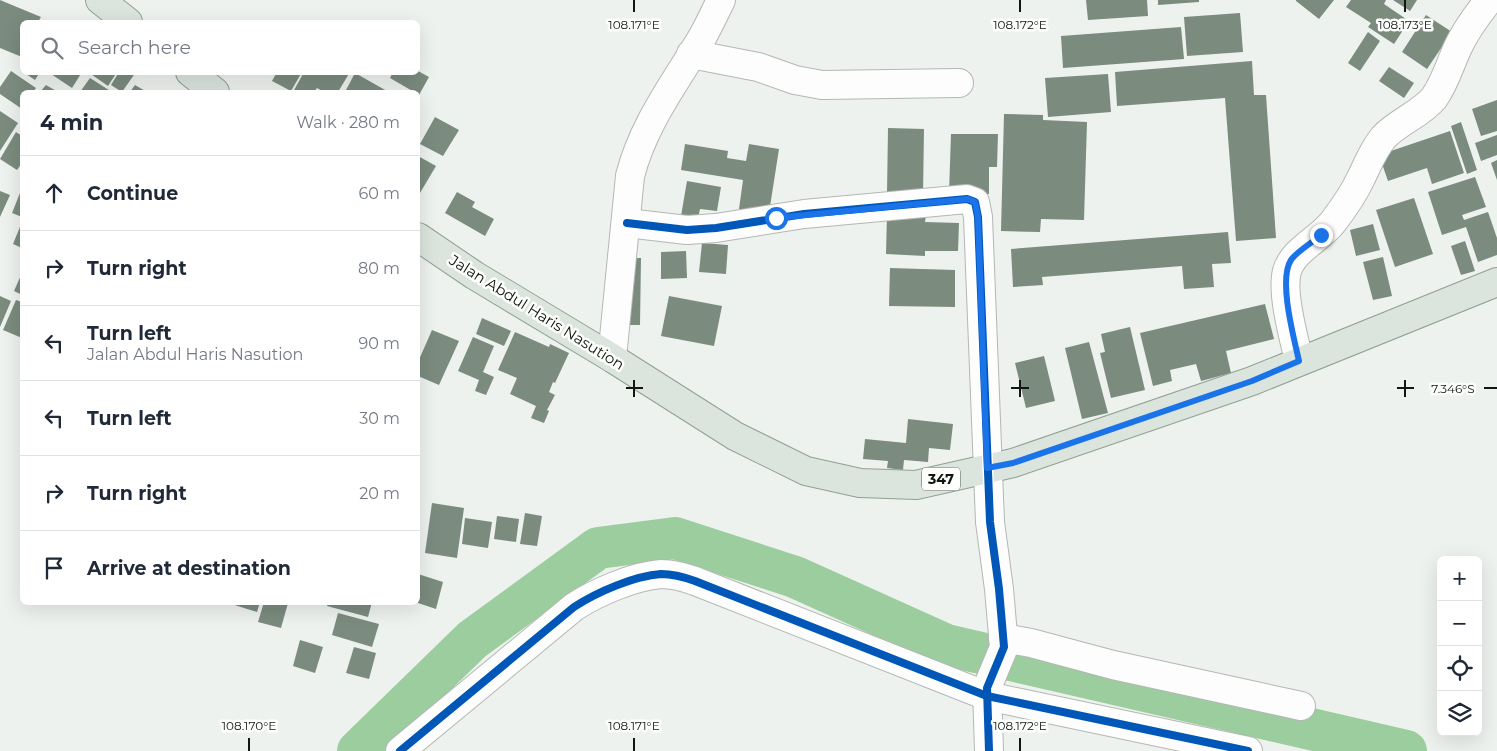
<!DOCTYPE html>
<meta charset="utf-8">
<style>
:root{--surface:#fff;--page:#f2f2f3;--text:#1f2937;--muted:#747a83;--line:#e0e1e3}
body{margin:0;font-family:Montserrat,sans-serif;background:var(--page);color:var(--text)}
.controls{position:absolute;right:15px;bottom:15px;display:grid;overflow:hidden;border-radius:8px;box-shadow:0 5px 20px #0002}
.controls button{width:45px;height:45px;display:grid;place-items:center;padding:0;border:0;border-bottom:1px solid var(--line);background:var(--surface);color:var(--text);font:25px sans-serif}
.stop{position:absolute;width:15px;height:15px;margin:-11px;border:4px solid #1a73e8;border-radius:50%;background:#fff}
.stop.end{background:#1a73e8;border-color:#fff;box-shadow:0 1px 5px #0008}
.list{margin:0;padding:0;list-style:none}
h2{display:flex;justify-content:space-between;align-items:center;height:65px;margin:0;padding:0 20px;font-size:21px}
h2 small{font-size:16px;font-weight:400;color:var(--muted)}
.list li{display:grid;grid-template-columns:32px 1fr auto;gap:15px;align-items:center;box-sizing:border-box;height:75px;padding:0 20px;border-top:1px solid var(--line)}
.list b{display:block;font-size:19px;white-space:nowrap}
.list p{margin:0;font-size:16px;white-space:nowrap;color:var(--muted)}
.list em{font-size:16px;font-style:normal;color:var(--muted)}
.icon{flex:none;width:28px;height:28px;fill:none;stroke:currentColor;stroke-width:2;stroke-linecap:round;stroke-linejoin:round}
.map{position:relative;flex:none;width:1497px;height:751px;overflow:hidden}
.search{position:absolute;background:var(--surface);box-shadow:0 5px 20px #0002;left:20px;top:20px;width:400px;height:55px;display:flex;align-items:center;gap:12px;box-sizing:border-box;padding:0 18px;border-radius:8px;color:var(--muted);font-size:19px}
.panel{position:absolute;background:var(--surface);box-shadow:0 5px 20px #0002;left:20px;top:90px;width:400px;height:515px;border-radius:8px}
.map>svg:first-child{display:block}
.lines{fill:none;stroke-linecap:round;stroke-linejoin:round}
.river{stroke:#9ccd9e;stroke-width:42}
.building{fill:#7b8b7e}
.minor-casing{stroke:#b4b7b4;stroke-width:30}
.major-casing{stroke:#90a192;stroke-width:30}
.minor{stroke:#fcfdfc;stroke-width:28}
.major{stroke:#dbe4dd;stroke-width:28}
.cycleway-casing{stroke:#fdfffd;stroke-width:11}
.cycleway{stroke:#0057b8;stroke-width:8}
.route{stroke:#1a73e8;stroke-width:6}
.ticks{fill:none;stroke:#121512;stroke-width:2}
.labels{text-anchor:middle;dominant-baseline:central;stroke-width:5;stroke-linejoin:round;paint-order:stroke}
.shield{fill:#fdfffd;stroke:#585b58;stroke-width:1}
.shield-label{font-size:14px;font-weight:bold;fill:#121512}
.street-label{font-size:15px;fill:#121512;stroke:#fdfffd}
.ticks-label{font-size:12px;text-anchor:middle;fill:#121512;stroke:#fdfffd;stroke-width:5;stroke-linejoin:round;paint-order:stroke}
</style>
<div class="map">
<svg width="1497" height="751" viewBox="0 0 1497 751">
<rect width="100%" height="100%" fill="#eef2ee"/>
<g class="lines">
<path class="river" d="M358 751 472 640 598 548 675 538 795 577 946 645 1406 751"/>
</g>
<g class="building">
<path d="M0 0 41 17 38 22H22V57L0 48Z"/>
<path d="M1086 0H1147L1148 16 1088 20Z"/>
<path d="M1158 0H1199V2L1158 5Z"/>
<path d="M1296 0H1334L1319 19 1296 1Z"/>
<path d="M1351 0H1386L1384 4 1409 21 1394 44 1368 27 1371 23 1346 7Z"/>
<path d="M1393 0H1417L1410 11Z"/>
<path d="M1240 13 1243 52 1187 56 1184 17Z"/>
<path d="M1426 15 1452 32 1427 69 1402 52Z"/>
<path d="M1181 27 1184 59 1063 68 1061 36Z"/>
<path d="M1368 32 1380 41 1360 71 1348 63Z"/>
<path d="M1252 61 1254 95H1266L1276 238 1236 241 1225 98 1117 106 1115 72Z"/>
<path d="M1389 67 1414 83 1404 98 1379 81Z"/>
<path d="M11 71 36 88 33 92H22V109L0 94V87Z"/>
<path d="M418 71 429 77 419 95 418 92H414L390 78 393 72H418Z"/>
<path d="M23 72H40L35 80Z"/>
<path d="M48 72H82L72 88Z"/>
<path d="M88 72H117L108 86Z"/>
<path d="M119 72H136L122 92 111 85Z"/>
<path d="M277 72H302L291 91 272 81Z"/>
<path d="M304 72H350L338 92H324L317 88 314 92H293Z"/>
<path d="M355 73 387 91 386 92H351L346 90Z"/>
<path d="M1108 74 1111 112 1048 117 1045 78Z"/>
<path d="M90 78 112 92H80Z"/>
<path d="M46 85 58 92H40Z"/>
<path d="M135 85 147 92H130Z"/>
<path d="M1497 100V131L1481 136 1472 109Z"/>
<path d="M0 111 18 123 0 151Z"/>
<path d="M1004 114 1043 115V120L1087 122 1084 220 1041 219 1040 232 1001 231Z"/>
<path d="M435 117 459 130 443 156 420 144Z"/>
<path d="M1461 122 1477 170 1467 174 1451 126Z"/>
<path d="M888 128 924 129 923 195 887 194Z"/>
<path d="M1450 131 1464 173 1432 184 1427 168 1388 181 1379 155Z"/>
<path d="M16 132 22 136V163L17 170 0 159Z"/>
<path d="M951 134H998L997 167H989V194L949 193Z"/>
<path d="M1497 135V155L1481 161 1475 143Z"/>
<path d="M685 144 728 151 727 158 746 161 749 144 779 149 769 213 739 209 743 180 681 170Z"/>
<path d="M418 156 436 166 420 193 418 192Z"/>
<path d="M1497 160V180L1491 163Z"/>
<path d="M1475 177 1486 207 1462 215 1464 220 1488 212 1497 238V255L1478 262 1466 227 1442 235 1428 192Z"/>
<path d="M687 181 721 187 717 211 700 209 698 219 681 216Z"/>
<path d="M22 188V217L12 213Z"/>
<path d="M0 191 10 195 0 217Z"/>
<path d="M457 192 475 202 472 207 494 219 485 236 445 213Z"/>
<path d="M1414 198 1433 254 1395 267 1376 210Z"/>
<path d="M887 214 926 215 925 222 959 223 958 251H925V256L886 254Z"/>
<path d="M22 222V248L13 244Z"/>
<path d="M1373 224 1380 250 1356 256 1350 230Z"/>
<path d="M1228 232 1231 263 1212 264 1214 287 1184 289 1182 266 1042 277 1043 285 1013 287 1011 249Z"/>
<path d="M1465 241 1475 271 1461 275 1451 246Z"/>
<path d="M702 243 728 245 726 274 699 272Z"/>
<path d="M686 251 687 278 661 279V252Z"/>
<path d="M1383 257 1392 296 1373 300 1363 262Z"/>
<path d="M621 258H641L640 325H620Z"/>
<path d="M890 268 955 270V307L889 306Z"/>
<path d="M22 273V295L14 291Z"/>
<path d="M0 296 11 301 0 327Z"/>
<path d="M669 296 722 306 714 346 661 336Z"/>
<path d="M16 300 22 302V338L3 330Z"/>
<path d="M1265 304 1274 339 1226 351 1231 373 1201 381 1196 364 1170 370 1172 381 1153 386 1140 333Z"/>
<path d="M482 318 511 331 504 346 476 334Z"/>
<path d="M1130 327 1145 390 1111 398 1100 353 1105 352 1101 334Z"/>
<path d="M432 330 459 341 439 385 418 376V362Z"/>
<path d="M515 332 549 347 550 344 569 353 555 383 553 382 549 392 555 395 547 410 549 411 544 423 531 418 536 406 510 394 517 378 498 370Z"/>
<path d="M473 337 494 346 483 372 494 377 486 395 475 391 479 380 458 371Z"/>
<path d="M1089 342 1108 413 1082 419 1065 348Z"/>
<path d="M1044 356 1055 401 1026 408 1015 363Z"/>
<path d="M908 419 953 424 950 450 929 448 928 462 904 460 903 470 887 468 888 461 863 459 865 439 906 443Z"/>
<path d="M432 503 464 508 457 558 425 553Z"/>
<path d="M525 513 542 516 537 546 520 544Z"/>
<path d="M497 516 519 519 516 542 494 539Z"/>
<path d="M465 518 492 522 488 548 462 544Z"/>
<path d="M418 574 443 582 436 609 418 603Z"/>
<path d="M225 602H260L257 612Z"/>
<path d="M264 602 288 603 281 628 258 622Z"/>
<path d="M328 602H372L368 617 327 606Z"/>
<path d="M338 613 379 624 372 647 332 635Z"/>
<path d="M300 640 323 647 315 673 293 666Z"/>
<path d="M354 647 376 653 369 679 346 673Z"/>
</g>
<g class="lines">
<defs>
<g id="minor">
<path d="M691 54 758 67 795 80 822 85 959 83"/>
<path d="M627 223 687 230 716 228 804 214 967 199 975 202 978 217 990 522 999 589 1004 647 987 688 989 751"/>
<path d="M612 358 630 176C643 125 673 86 700 41 708 28 714 14 721 0"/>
<path d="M1299 361C1294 338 1281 293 1287 271 1293 250 1320 239 1333 222 1343 209 1354 193 1361 178 1368 164 1373 150 1383 138 1397 122 1420 115 1434 98 1445 83 1450 64 1458 47 1466 30 1477 15 1489 0"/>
<path d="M1003 638 1031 643 1113 665 1301 706"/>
<path d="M400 751 574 607C597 592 634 576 661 574 673 574 684 577 695 581L987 696 1248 751"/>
</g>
<g id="major">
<path d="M100 0 128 22"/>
<path d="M190 72 215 92"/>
<path d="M418 237 474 275 612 358 735 436 806 471 860 483 916 485 1013 463 1252 381 1497 282"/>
</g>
</defs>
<use href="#minor" class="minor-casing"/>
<use href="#major" class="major-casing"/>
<use href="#minor" class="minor"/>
<use href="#major" class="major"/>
<defs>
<g id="cycleway">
<path d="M627 223 687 230 716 228 804 214 967 199 975 202 978 217 990 522 999 589 1004 647 987 688 989 751"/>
<path d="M400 751 574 607C597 592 634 576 661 574 673 574 684 577 695 581L987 696 1248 751"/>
</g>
</defs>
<use href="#cycleway" class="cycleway-casing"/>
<use href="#cycleway" class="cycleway"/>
</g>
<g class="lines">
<path class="route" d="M776 218 968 199 975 202 978 217 987 468 1013 463 1252 381 1299 361C1294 338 1278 280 1291 260 1296 252 1313 242 1321 235"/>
</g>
<path class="ticks" d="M634 0V12M1020 0V12M1405 0V12M634 380V397M1020 380V397M1405 380V397M626 388H643M1011 388H1029M1397 388H1414M1484 388H1497M249 738V751M634 738V751M1020 738V751"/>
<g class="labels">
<rect class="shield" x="922" y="467.5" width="38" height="23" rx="4"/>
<g class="shield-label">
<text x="941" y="479">347</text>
</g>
<g class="street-label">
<text transform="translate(537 312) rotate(32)">Jalan Abdul Haris Nasution</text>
</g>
</g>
<g class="ticks-label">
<text x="634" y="29">108.171°E</text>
<text x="1020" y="29">108.172°E</text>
<text x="1405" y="29">108.173°E</text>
<text x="1453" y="393">7.346°S</text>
<text x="249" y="730">108.170°E</text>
<text x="634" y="730">108.171°E</text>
<text x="1020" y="730">108.172°E</text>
</g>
</svg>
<div class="controls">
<button>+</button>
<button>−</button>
<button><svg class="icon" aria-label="locate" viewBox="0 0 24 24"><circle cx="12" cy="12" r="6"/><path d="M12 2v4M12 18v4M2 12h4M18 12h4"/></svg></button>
<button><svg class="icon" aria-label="layers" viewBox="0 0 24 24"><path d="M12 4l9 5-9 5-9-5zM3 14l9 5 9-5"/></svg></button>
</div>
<div class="stop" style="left:776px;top:218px"></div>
<div class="stop end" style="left:1321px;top:235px"></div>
<div class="search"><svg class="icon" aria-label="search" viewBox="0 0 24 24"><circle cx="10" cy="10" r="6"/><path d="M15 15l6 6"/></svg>Search here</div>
<section class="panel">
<h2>4 min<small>Walk · 280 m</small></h2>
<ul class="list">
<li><svg class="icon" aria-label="ahead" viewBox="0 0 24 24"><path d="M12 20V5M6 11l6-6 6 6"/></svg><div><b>Continue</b></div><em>60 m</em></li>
<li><svg class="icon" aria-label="right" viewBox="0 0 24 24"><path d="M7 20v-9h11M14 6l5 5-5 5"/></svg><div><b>Turn right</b></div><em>80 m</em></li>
<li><svg class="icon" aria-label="left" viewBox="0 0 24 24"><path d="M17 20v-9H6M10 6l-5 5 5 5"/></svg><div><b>Turn left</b><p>Jalan Abdul Haris Nasution</p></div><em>90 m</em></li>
<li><svg class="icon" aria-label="left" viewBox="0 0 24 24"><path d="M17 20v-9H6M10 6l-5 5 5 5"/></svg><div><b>Turn left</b></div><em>30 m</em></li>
<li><svg class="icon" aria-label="right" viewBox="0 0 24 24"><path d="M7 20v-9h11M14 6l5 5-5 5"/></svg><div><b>Turn right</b></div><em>20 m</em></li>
<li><svg class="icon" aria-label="arrive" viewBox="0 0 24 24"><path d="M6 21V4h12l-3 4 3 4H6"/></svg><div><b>Arrive at destination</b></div></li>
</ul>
</section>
</div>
